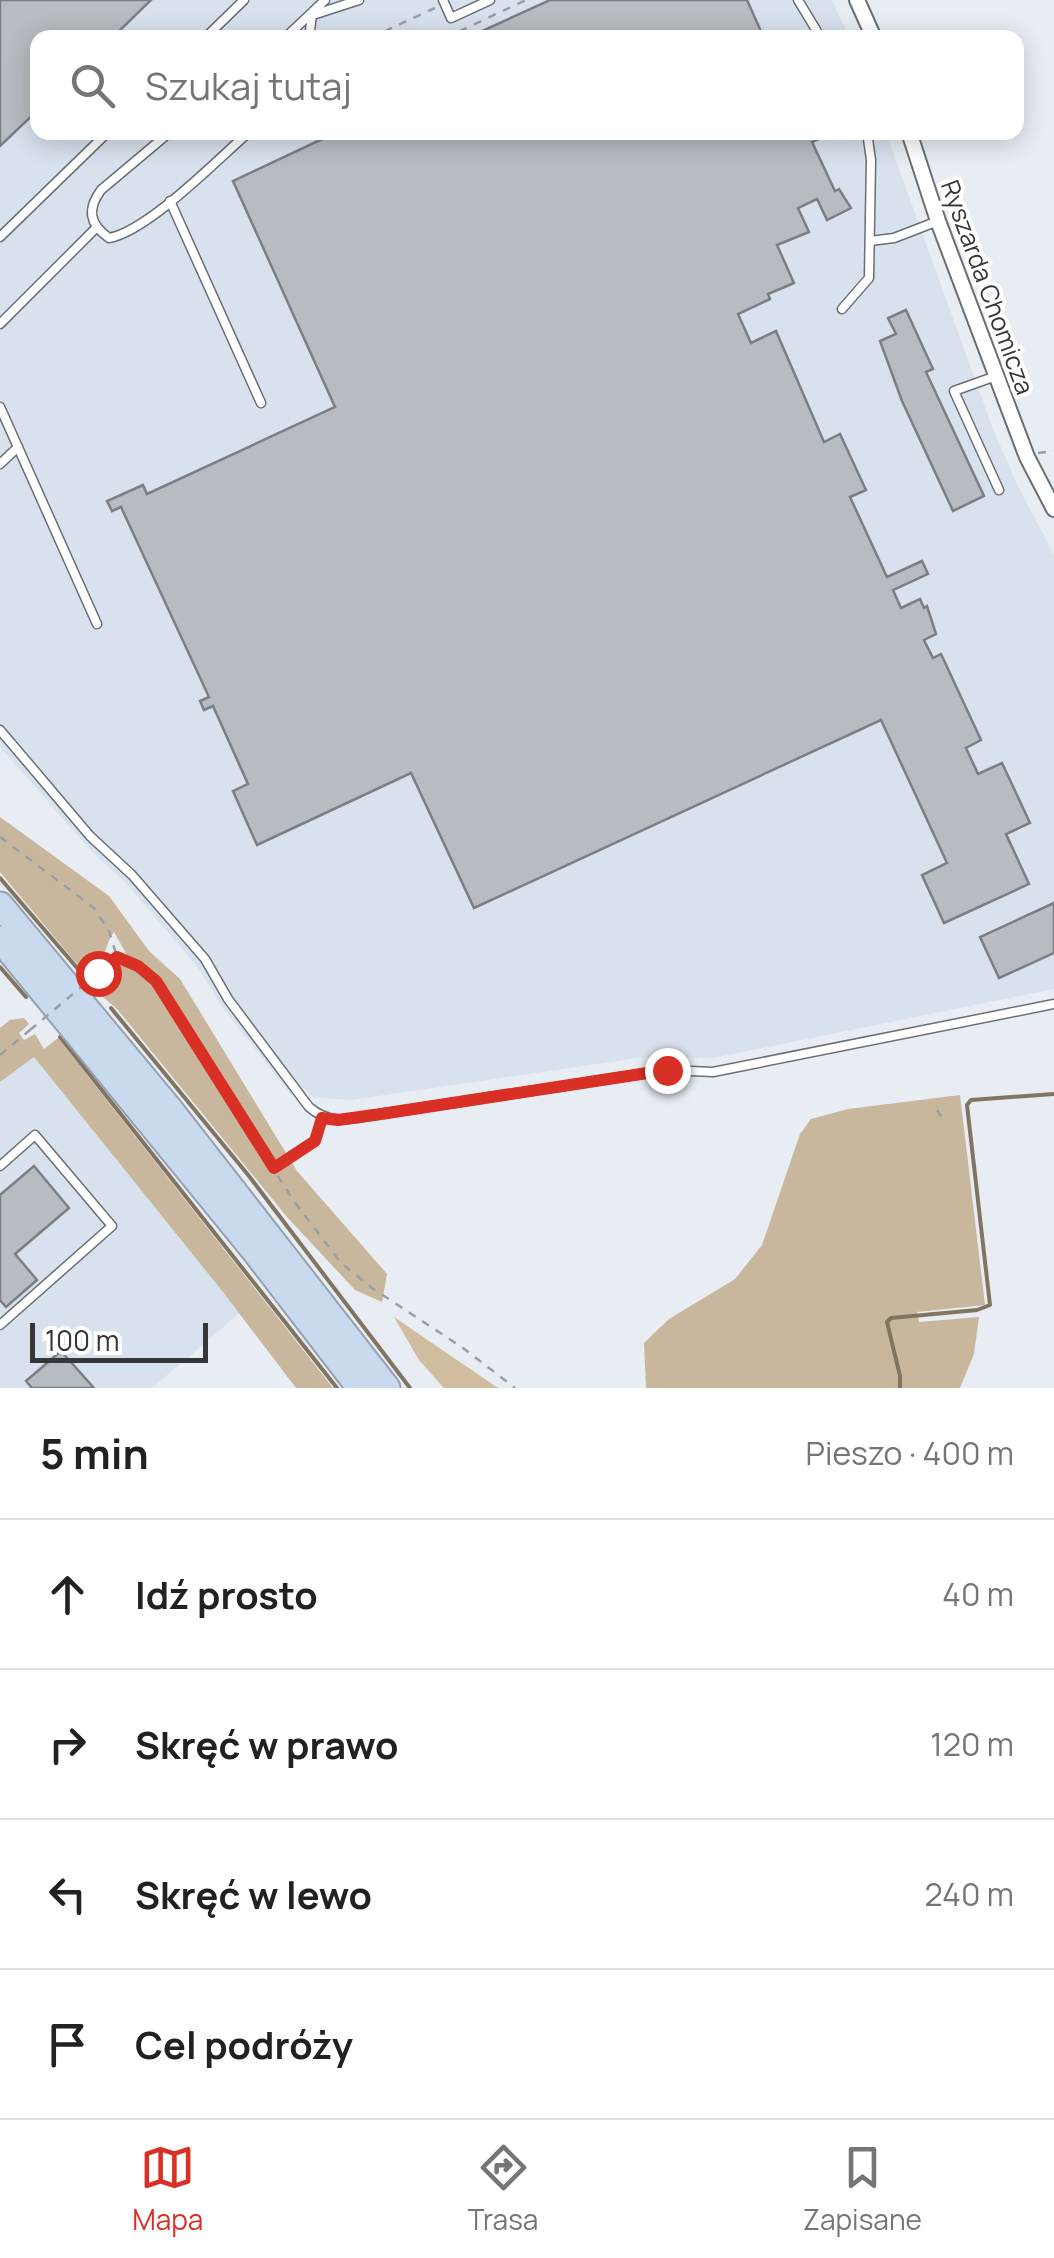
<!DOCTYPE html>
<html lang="pl">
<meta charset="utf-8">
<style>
:root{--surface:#fff;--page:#f2f2f2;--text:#202124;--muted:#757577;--line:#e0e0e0;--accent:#d93025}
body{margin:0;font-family:Manrope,sans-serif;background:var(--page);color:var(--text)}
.scale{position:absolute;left:30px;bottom:25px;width:178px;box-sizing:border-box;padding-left:10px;border:5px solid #343638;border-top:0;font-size:28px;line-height:35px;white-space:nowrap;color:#343638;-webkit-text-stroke:8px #fff;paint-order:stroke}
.stop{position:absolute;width:30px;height:30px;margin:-22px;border:8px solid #d93025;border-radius:50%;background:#fff}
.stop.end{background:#d93025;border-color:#fff;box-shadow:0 2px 10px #0008}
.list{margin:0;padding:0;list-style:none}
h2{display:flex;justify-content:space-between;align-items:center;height:130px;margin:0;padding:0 40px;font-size:42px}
h2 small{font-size:32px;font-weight:400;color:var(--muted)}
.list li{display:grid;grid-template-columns:65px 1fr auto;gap:30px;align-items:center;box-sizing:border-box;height:150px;padding:0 40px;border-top:2px solid var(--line)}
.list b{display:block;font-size:38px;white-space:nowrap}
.list em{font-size:32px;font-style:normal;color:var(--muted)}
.icon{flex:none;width:55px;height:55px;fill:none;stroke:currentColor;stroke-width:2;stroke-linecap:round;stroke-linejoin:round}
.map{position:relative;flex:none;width:1054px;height:1388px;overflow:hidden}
.search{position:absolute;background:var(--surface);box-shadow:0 5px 25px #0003;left:30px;right:30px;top:30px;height:110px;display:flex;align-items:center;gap:25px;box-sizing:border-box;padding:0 35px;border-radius:20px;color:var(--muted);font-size:38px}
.sheet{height:730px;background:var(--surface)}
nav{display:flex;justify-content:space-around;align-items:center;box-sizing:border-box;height:140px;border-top:2px solid var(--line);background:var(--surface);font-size:28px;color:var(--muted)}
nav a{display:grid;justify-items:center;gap:5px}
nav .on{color:var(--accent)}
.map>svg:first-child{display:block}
.built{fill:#d8e2ee}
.green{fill:#c9b79d}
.forest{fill:#d0bc9e}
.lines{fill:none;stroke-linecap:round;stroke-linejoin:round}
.stream{stroke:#817461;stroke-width:4}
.building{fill:#b7bcc2;stroke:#7b7f85;stroke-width:2.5}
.lane-casing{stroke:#6a6e74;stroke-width:11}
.street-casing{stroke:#6a6e74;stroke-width:18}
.highway-casing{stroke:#95a0ae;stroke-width:29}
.path{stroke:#9a9ea3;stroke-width:2.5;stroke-dasharray:8 8;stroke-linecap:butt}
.lane{stroke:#fff;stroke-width:8}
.street{stroke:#fff;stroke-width:14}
.highway{stroke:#c9d9ee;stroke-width:25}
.path-bridge{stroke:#9a9ea3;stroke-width:2.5;stroke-dasharray:8 8;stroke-linecap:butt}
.route{stroke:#d93025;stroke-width:12}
.labels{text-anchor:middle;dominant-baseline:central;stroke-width:8;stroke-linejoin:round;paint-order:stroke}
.street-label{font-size:25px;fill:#343638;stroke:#fff}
</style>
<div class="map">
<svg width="1054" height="1388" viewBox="0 0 1054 1388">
<rect width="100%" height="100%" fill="#e8edf4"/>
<g class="built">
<path d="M0 0H832L849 37 38 38V132L886 133 993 429 1017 484 1054 555V989L713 1058H638L351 1100 312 1097 304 1088 291 1095 220 1004 199 969 126 883 92 852 0 747Z"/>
<path d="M34 1056 240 1313 152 1388H0V1082Z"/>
</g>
<g class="green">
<path d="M0 817 109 896 149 951 180 979 297 1171 387 1274 382 1302 355 1290 287 1217 117 1009 97 992 102 976 121 965 128 957 114 932C105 944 106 958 94 969H81L0 872Z"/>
<path d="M24 1018 29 1024 19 1033 24 1040 35 1034 44 1049 58 1038 333 1388H296L223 1292 34 1057 0 1082V1028L10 1020Z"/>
<path d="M960 1095 985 1305 917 1312 919 1322 979 1317 974 1354 960 1388H646L644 1343 669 1319 735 1279 762 1245 800 1134 811 1119 848 1109Z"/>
</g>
<path class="forest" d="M394 1317 498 1388H444L419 1360Z"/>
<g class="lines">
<g class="stream">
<path d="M0 878 78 969"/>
<path d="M0 967 26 997"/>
<path d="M111 1008 249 1176 410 1388"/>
<path d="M60 1037 337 1388"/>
<path d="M900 1388V1376L887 1322 891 1318 977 1310 990 1305 967 1105 971 1100 1054 1094"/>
</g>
</g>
<g class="building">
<path d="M0 0H151L112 38H38V110L0 146Z"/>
<path d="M550 0H747L764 38H467Z"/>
<path d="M337 132H833L812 142 835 191 839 189 851 208 827 220 817 199 798 208 809 232 777 245 794 283 768 294 770 299 738 314 751 343 776 331 824 442 840 434 866 490 850 497 887 577 922 561 928 574 893 590 901 608 920 599 924 608 927 606 936 634 924 640 933 658 941 654 981 740 966 748 978 774 1002 763 1030 823 1006 834 1029 884 944 923 922 875 947 863 881 720 474 908 411 773 257 845 233 791 248 784 213 706 204 710 200 701 209 697 121 507 112 511 107 501 143 485 147 494 335 407 233 181Z"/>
<path d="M906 310 933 369 926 372 984 496 953 511 902 401 880 341 896 334 888 318Z"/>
<path d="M1054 903V953L999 978 980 937Z"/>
<path d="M34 1166 69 1208 15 1254 37 1280 6 1307 0 1300V1195Z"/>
<path d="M61 1351 94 1388H32L26 1381Z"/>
</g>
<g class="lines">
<defs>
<g id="lane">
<path d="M443 0 451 18 490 0"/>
<path d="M798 0 821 38"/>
<path d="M316 14 359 0"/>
<path d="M205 38 244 0"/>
<path d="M285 38 325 0"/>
<path d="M309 38 312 15"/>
<path d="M170 132 101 190C87 209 89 224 109 238 148 231 217 160 249 132"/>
<path d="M170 201 261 403"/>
<path d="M0 237 108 132"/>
<path d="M870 241 894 238 938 221"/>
<path d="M842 309 869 278 871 160 867 132"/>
<path d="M0 324 96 228"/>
<path d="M996 376 954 391 999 490"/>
<path d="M0 407 97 624"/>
<path d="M0 464 18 447"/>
<path d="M0 730 90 836 132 875 205 959 228 999 309 1107C332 1127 353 1118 381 1114L667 1070 713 1072 1054 1004"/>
<path d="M0 1166 35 1135 112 1226 0 1325"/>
</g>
<g id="street">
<path d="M857 0 874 38"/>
<path d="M909 132 938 221 1027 457 1054 509"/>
</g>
<g id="highway">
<path d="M0 905 168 1107 387 1388"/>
<path d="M0 939 253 1249 360 1388"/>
</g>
</defs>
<use href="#lane" class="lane-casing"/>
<use href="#street" class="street-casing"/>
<use href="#highway" class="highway-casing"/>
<g class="path">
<path d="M370 38 435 8"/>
<path d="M445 38 526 0"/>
<path d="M302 136 311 132"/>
<path d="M1038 453 1054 451"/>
<path d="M0 837 94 908 109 931 117 957 138 967 156 981 293 1200 341 1263 372 1288 463 1348 515 1388"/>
<path d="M98 973 116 958"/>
<path d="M0 1055 30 1030"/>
<path d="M937 1110 943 1119"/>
<path d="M275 1168 315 1141 321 1124"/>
</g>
<use href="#lane" class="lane"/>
<use href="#street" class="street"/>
<use href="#highway" class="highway"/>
<path class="path-bridge" d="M30 1030 98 973"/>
</g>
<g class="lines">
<path class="route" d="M98 973 117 957 138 966 156 981 274 1168 315 1141 322 1118 338 1120 381 1114 667 1070"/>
</g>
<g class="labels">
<g class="street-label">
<text transform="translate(988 287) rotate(70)">Ryszarda Chomicza</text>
</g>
</g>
</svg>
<div class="scale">100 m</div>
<div class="stop" style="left:98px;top:973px"></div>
<div class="stop end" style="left:667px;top:1070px"></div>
<div class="search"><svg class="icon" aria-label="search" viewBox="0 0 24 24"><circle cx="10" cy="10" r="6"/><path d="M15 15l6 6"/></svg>Szukaj tutaj</div>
</div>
<section class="sheet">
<h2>5 min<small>Pieszo · 400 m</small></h2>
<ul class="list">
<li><svg class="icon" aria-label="ahead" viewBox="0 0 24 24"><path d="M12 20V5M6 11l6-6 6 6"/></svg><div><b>Idź prosto</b></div><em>40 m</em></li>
<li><svg class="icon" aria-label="right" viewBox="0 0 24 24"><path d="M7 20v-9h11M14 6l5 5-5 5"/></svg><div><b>Skręć w prawo</b></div><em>120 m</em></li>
<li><svg class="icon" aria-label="left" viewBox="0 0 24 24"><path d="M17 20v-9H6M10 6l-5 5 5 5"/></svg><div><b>Skręć w lewo</b></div><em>240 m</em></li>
<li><svg class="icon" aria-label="arrive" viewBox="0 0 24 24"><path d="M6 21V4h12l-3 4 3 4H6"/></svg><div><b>Cel podróży</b></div></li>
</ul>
</section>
<nav>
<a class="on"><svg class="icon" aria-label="map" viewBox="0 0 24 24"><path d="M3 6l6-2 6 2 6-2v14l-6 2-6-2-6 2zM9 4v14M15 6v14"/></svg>Mapa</a>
<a><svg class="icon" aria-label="directions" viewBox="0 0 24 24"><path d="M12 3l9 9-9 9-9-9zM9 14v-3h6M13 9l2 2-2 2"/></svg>Trasa</a>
<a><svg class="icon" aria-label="saved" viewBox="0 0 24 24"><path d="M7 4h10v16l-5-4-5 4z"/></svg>Zapisane</a>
</nav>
